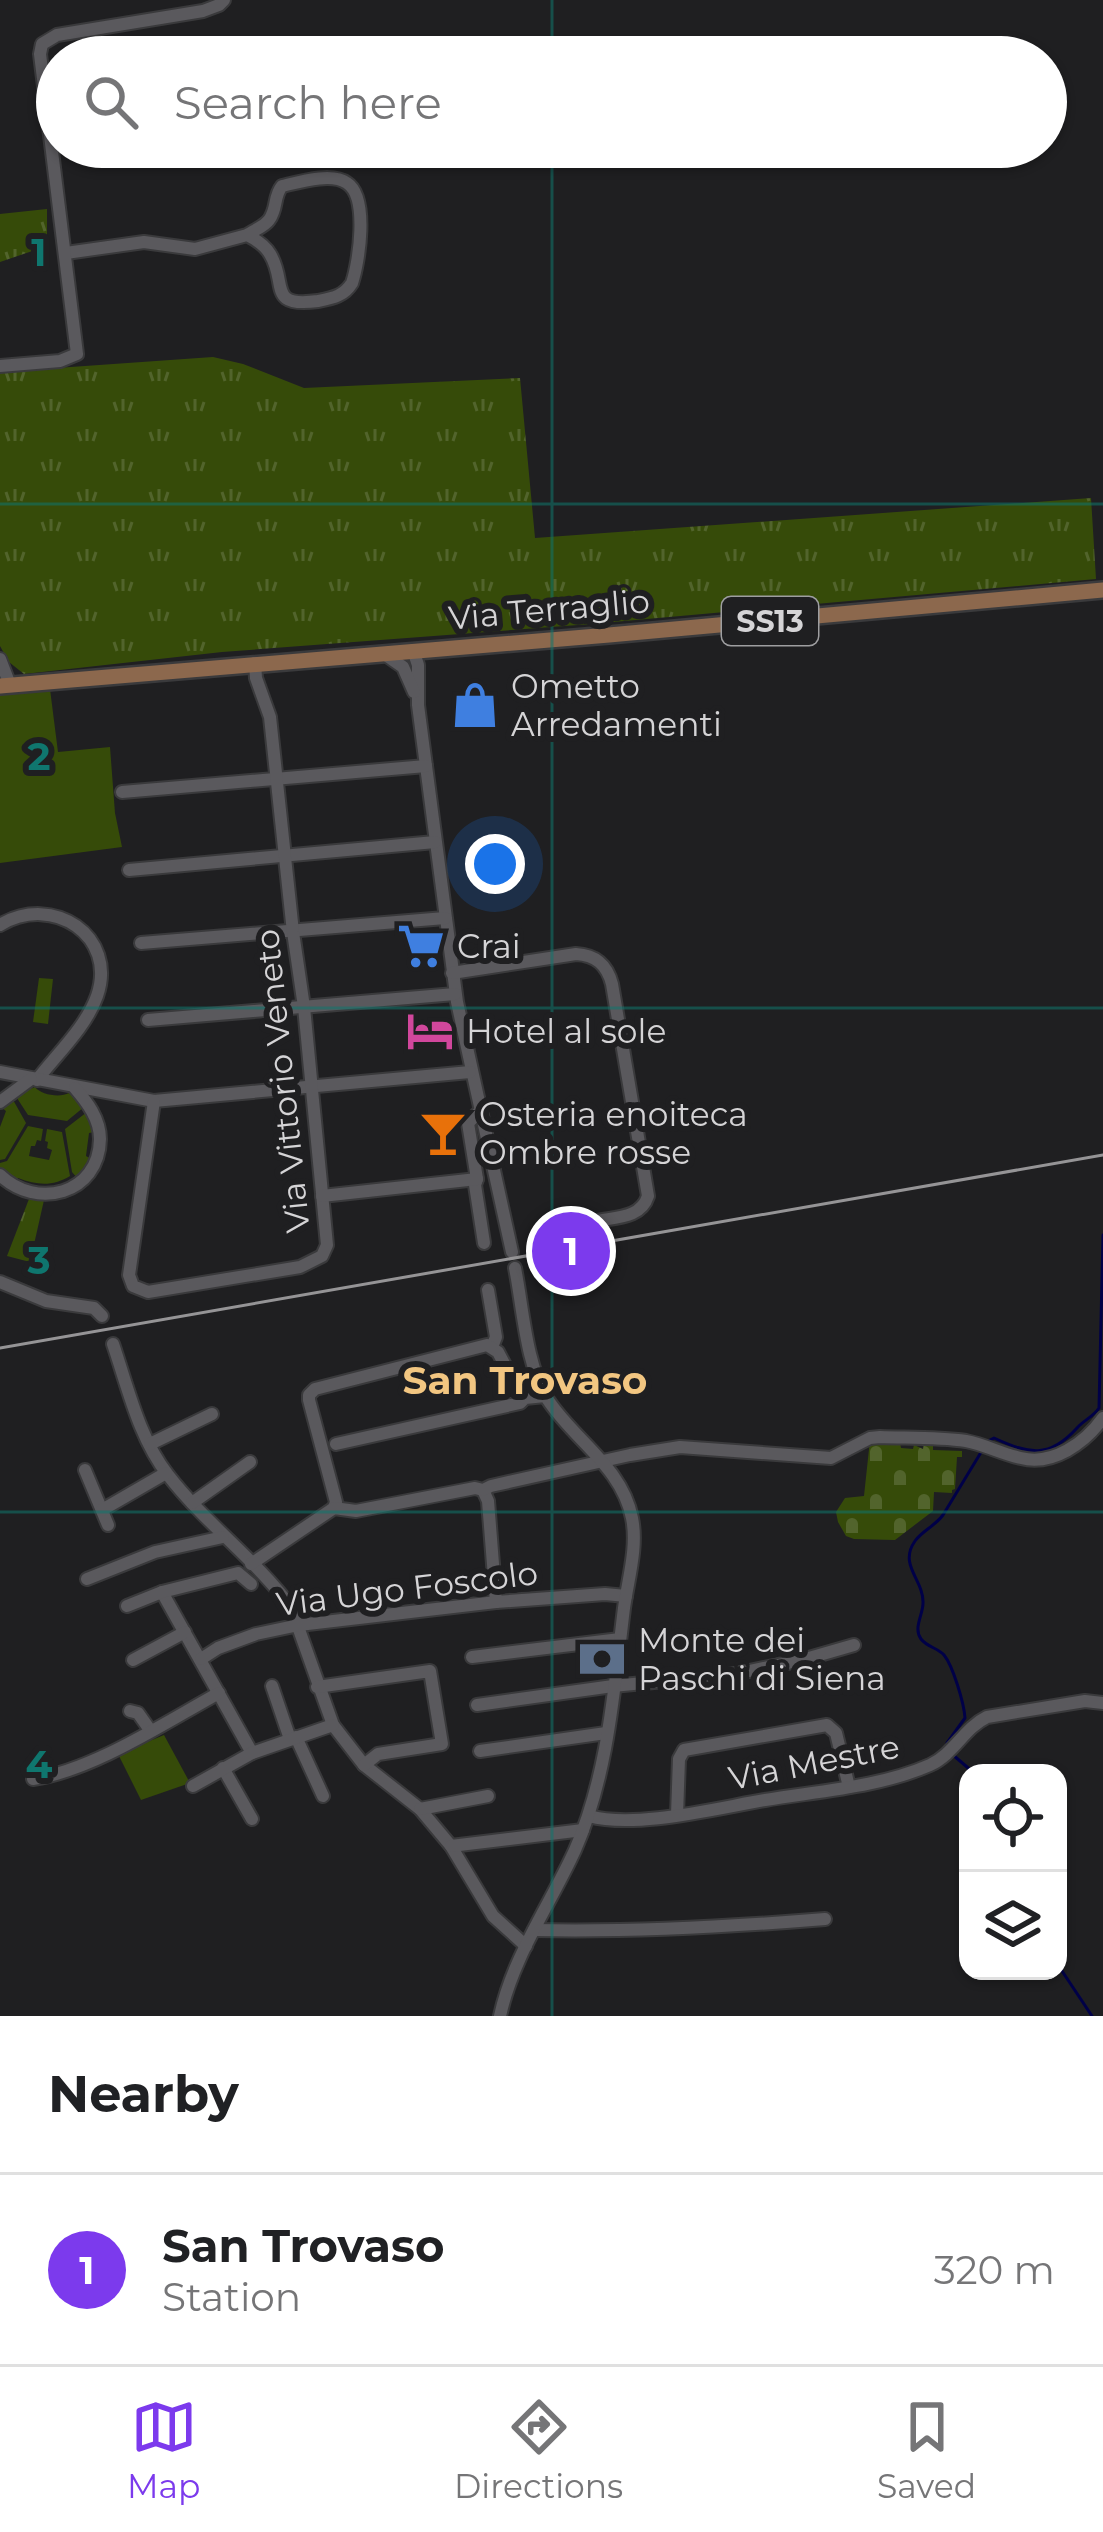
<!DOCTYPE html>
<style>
:root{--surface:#fff;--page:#f6f6f6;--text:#202124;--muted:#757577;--line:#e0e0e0;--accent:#7c3aed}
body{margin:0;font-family:Montserrat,sans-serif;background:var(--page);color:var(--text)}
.controls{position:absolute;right:36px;bottom:36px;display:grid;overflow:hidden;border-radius:24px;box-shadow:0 3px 9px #0004}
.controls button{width:108px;height:108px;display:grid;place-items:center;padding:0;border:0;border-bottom:3px solid var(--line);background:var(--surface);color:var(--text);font:60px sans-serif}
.you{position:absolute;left:495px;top:864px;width:42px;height:42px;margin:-30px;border:9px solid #fff;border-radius:50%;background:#1a73e8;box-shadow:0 0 0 18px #1a73e833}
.badge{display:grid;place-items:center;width:78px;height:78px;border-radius:50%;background:var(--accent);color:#fff;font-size:39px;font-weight:700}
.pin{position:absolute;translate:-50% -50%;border:6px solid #fff;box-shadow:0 3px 12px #0006}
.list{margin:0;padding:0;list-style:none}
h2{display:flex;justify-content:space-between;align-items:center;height:156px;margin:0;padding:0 48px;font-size:51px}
h2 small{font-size:39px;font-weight:400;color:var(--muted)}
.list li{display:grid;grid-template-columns:78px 1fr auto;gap:36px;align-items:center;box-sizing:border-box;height:192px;padding:0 48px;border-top:3px solid var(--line)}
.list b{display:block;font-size:45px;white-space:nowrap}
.list p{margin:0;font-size:39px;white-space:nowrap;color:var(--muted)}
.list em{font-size:39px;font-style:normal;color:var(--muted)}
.icon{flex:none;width:66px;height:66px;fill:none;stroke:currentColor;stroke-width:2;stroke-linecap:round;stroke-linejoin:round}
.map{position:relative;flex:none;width:1103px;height:2016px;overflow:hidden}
.search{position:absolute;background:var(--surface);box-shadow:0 3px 9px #0004;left:36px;right:36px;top:36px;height:132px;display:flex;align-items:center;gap:30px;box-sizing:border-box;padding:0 42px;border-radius:66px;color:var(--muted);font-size:45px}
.sheet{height:348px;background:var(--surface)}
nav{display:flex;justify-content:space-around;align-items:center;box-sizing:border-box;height:168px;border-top:3px solid var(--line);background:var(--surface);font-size:33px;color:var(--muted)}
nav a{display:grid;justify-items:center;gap:6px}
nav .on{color:var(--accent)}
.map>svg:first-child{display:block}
.grass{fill:#364b09}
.cemetery{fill:url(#cemetery-stones)}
.park{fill:url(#park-tufts)}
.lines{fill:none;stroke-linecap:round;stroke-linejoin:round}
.stream{stroke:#000047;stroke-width:3}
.minor-casing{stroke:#3a3a3c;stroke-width:16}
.major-casing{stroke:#3a3a3c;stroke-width:20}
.minor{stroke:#5a595d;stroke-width:12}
.major{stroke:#8c684d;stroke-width:15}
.rail{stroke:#959496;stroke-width:3}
.grid{fill:none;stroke:#0f766e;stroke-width:3;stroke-opacity:0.55}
.labels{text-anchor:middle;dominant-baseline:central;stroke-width:12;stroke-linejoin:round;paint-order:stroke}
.shield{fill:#1f1f21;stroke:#9e9ea0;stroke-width:3}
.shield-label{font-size:30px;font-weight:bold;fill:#d5d4d6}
.street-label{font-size:33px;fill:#d5d4d6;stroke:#1f1f21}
.poi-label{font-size:33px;fill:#d5d4d6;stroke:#1f1f21;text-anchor:start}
.quarter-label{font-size:39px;font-weight:bold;fill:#f2c681;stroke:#1f1f21}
.grid-label{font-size:39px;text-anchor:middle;font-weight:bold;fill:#0f766e;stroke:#1f1f21;stroke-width:12;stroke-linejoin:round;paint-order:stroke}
</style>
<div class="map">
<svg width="1103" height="2016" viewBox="0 0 1103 2016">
<defs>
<pattern id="cemetery-stones" width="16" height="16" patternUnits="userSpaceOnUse" patternTransform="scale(3)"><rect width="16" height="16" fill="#364b09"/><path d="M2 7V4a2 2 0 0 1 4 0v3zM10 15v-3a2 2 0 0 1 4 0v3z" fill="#52642c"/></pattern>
<pattern id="park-tufts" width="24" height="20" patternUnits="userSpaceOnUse" patternTransform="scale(3)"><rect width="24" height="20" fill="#364b09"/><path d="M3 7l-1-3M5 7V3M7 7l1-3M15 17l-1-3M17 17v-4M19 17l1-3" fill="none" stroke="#52642c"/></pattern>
</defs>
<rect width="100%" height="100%" fill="#1f1f21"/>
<g class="grass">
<path d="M50 689 58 752 110 747 115 813 122 847 0 863V693Z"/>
<path d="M39 978 53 979 48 1024 33 1022Z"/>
<path d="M35 1087C41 1095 60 1098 69 1093L84 1107 67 1121 28 1115 15 1095Z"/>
<path d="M12 1098 26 1123 5 1159 0 1160V1127L6 1111 2 1108Z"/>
<path d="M87 1112 95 1132 89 1133 86 1156 91 1159 78 1179 72 1172 65 1129Z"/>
<path d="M28 1126 43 1129 41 1141 37 1140 35 1146H31L29 1156 49 1160 52 1150 47 1148 48 1142 45 1141 47 1129 62 1132 70 1176C52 1187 37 1185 18 1178L15 1182 0 1169V1163L7 1161Z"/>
<path d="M164 1735 190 1783 141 1800 118 1754Z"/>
</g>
<path class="cemetery" d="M870 1440 900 1443 901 1448 913 1449 914 1445 923 1449 924 1443 933 1444V1450L962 1451V1457H957L955 1489 952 1490V1493L934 1492 933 1511 895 1540 854 1539 846 1536 838 1522 836 1512 845 1498 864 1496Z"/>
<g class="park">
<path d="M47 209V246L0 262V214Z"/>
<path d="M213 357 243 364 304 388 520 378 535 538 1091 498 1096 579 591 624 222 652 24 674 9 662 0 646V372Z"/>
<path d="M29 1199 44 1200 30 1262 7 1256Z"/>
</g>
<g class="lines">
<g class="stream">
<path d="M988 1441 994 1438C1029 1454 1049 1459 1077 1428 1084 1420 1093 1417 1099 1408L1103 1235"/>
<path d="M947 1747V1743L965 1718C964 1703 953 1666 944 1655 938 1648 927 1647 921 1639 913 1628 923 1615 923 1603 924 1580 898 1565 915 1541 922 1531 935 1526 943 1515L983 1449"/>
<path d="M953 1755 974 1773"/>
<path d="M1058 1965 1092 2016"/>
</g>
<defs>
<g id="minor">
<path d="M284 147 293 152 308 147"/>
<path d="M66 253 144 242 195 249 247 235C255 239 265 245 270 254 288 283 266 308 318 301 333 298 344 296 352 283 359 262 369 197 347 183 332 172 299 182 282 186 273 197 278 208 269 220 264 227 254 230 247 235"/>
<path d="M0 366 60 361 77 354 40 54 42 44 57 35 203 11 219 5 224 0"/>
<path d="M413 650 418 665V705L457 1002 512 1252"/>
<path d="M383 653 403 667 414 692"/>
<path d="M0 659 10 685"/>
<path d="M122 792 426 766"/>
<path d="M129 870 435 842"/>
<path d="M0 925C53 893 118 936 97 996 86 1027 57 1054 37 1080"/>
<path d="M141 943 445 918"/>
<path d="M452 973 576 954C596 955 607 965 612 984L648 1196C641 1218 617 1217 597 1221"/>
<path d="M148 1020 455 994"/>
<path d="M0 1072 154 1101 470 1072"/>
<path d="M154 1101 129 1275 133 1286 148 1292 300 1267 322 1256 327 1245 304 1007 293 932 270 717 256 678 255 663"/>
<path d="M0 1102 31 1079"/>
<path d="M0 1175C36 1210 99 1195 100 1139 100 1119 87 1102 75 1088"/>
<path d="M477 1179 475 1185 484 1243"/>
<path d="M322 1196 477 1179 468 1123 480 1111"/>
<path d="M0 1282 46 1301 94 1308 102 1316"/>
<path d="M488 1290 496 1337 492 1347"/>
<path d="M113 1344C128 1388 139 1438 168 1475 205 1523 255 1559 291 1607L333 1725 364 1765 420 1809 451 1846 493 1916 526 1946"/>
<path d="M150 1444 212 1414"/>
<path d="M336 1444 520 1403 525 1398 545 1396"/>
<path d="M85 1470 108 1525"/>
<path d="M483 1490 488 1501 496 1602"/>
<path d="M192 1503 250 1462"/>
<path d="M334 1508 336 1502 309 1400V1395L315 1389 487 1345 498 1352 520 1394 525 1398"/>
<path d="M102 1510 166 1473"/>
<path d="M251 1564 334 1508 356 1511 475 1488 483 1490 491 1486 630 1455 680 1447 831 1458 870 1438 880 1437C909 1438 938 1437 966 1441 986 1445 1002 1454 1021 1458 1053 1466 1085 1443 1103 1418"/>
<path d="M87 1579 155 1552 223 1537"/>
<path d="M162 1592 252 1753"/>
<path d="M127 1606 162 1592 238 1573 251 1584"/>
<path d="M472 1657 620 1639"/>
<path d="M201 1659 218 1648 256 1634 299 1625 496 1602 605 1594 626 1596"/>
<path d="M133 1660 185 1632"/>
<path d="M272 1686 290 1739"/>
<path d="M317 1687 430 1671 442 1744 378 1754 364 1765"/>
<path d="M477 1705 613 1686 735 1674 802 1660 854 1645"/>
<path d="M130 1711 138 1713 150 1730"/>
<path d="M296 1737 323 1796"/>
<path d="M480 1751 606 1733"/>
<path d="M223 1768 252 1819"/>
<path d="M33 1779C92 1771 166 1722 219 1693"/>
<path d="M193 1786 252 1753 333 1725"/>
<path d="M420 1809 488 1796"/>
<path d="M677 1815 679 1759 684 1750 827 1725 836 1733 849 1787"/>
<path d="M589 1816C636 1829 717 1808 765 1800 819 1791 880 1787 930 1765 954 1754 964 1728 987 1717L1085 1701 1103 1703"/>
<path d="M451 1846 583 1830"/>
<path d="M534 1930C632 1932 727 1927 825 1919"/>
<path d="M500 2016C513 1956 550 1905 575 1850 608 1775 614 1689 624 1608 628 1579 638 1547 632 1518 622 1467 575 1441 548 1400 526 1366 523 1308 515 1268"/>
</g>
<path id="major" d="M0 686 609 635 1103 590"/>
</defs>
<use href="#minor" class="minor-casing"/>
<use href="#major" class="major-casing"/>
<use href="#minor" class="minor"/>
<use href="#major" class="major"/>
<path class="rail" d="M0 1348 1103 1155"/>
</g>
<path class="grid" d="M552 0V57M552 147V2016M0 504H1103M0 1008H1103M0 1512H1103"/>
<defs>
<symbol id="shop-bare" viewBox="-9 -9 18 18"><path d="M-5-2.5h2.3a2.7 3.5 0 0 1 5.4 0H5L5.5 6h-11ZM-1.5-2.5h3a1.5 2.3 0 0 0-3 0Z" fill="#3f7fe0" stroke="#1f1f21" stroke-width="2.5" paint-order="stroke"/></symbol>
<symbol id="supermarket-bare" viewBox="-9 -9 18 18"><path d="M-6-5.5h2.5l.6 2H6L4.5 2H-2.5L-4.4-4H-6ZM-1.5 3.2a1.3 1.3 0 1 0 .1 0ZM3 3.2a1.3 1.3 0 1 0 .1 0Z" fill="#3f7fe0" stroke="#1f1f21" stroke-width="2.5" paint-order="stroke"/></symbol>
<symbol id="hotel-bare" viewBox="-9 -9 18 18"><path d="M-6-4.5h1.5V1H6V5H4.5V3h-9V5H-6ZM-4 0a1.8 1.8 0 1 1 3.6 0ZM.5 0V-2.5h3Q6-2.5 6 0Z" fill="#d1479c" stroke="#1f1f21" stroke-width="2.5" paint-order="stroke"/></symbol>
<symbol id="bar-bare" viewBox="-9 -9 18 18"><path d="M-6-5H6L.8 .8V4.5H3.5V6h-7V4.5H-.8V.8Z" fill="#e8710a" stroke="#1f1f21" stroke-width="2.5" paint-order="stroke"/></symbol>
<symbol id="bank-bare" viewBox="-9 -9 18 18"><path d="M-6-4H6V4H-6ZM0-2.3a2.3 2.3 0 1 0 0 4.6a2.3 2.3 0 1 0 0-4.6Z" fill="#5c6f8a" stroke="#1f1f21" stroke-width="2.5" paint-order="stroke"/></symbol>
</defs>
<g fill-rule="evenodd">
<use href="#shop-bare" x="442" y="672" width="66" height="66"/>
<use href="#supermarket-bare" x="388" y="913" width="66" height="66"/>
<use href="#hotel-bare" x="397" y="998" width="66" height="66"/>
<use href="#bar-bare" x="410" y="1100" width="66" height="66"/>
<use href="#bank-bare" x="569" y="1626" width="66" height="66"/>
</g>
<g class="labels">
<rect class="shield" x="722" y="597" width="96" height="48" rx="9"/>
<g class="shield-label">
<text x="770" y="621">SS13</text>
</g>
<g class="street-label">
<text transform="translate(549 609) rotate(-5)">Via Terraglio</text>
<text transform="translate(282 1081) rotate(-96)">Via Vittorio Veneto</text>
<text transform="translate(407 1588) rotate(-7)">Via Ugo Foscolo</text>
<text transform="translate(814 1762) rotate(-11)">Via Mestre</text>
</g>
<g class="poi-label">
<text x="511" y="686">Ometto<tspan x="511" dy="38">Arredamenti</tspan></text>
<text x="457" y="946">Crai</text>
<text x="466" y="1031">Hotel al sole</text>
<text x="479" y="1114">Osteria enoiteca<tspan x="479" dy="38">Ombre rosse</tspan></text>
<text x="638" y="1640">Monte dei<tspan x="638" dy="38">Paschi di Siena</tspan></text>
</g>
<g class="quarter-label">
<text x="525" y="1380">San Trovaso</text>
</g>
</g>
<g class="grid-label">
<text x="39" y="266">1</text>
<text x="39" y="770">2</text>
<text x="39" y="1274">3</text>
<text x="39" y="1778">4</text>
</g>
</svg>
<div class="controls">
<button><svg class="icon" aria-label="locate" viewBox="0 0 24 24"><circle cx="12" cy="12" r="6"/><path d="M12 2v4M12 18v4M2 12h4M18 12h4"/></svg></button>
<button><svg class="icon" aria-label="layers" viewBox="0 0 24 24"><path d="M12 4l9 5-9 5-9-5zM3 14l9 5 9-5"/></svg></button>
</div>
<div class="you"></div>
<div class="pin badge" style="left:571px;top:1251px">1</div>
<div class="search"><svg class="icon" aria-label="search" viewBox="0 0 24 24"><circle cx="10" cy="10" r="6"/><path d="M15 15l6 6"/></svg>Search here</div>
</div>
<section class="sheet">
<h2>Nearby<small></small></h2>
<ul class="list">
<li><span class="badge">1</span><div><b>San Trovaso</b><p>Station</p></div><em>320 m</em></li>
</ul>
</section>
<nav>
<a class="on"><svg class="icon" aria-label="map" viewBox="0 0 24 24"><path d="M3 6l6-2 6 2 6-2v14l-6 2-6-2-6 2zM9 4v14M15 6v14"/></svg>Map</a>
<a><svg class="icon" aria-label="directions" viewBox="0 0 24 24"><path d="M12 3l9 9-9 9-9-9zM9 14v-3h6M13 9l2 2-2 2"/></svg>Directions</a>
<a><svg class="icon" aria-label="saved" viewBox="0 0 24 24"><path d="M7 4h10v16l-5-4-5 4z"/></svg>Saved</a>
</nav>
